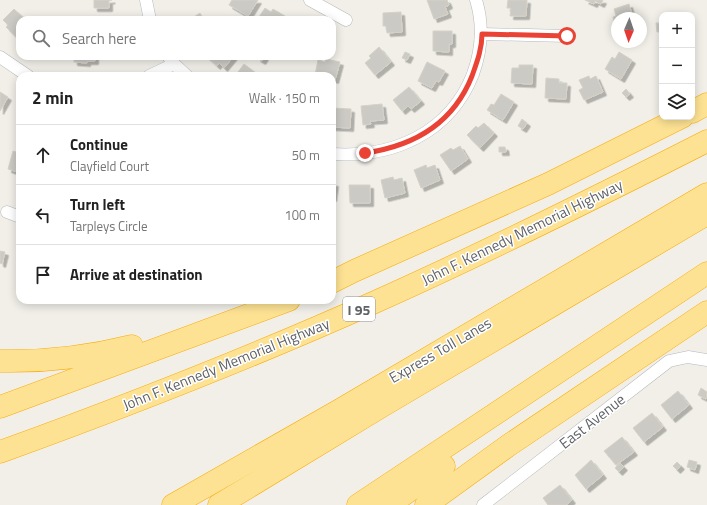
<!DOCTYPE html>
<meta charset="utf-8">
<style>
:root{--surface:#fff;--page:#f6f6f6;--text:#222;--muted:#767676;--line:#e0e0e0}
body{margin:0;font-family:"Titillium Web",sans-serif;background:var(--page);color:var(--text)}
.controls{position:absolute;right:12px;top:12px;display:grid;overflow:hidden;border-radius:8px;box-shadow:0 2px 10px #0003}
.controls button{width:36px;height:36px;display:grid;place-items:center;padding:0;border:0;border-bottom:1px solid var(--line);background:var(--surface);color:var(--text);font:20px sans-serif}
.compass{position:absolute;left:611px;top:12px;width:36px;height:36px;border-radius:50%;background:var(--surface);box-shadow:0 2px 10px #0003;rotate:182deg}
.stop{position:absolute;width:12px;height:12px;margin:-9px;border:3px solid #ea4335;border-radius:50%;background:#fff}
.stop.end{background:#ea4335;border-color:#fff;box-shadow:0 1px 4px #0008}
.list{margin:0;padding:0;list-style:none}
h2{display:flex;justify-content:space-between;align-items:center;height:52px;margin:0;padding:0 16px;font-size:17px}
h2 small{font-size:13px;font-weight:400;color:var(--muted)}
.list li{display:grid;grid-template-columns:26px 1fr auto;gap:12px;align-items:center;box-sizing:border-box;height:60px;padding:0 16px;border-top:1px solid var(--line)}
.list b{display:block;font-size:15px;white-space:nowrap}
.list p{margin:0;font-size:13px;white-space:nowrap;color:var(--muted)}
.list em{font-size:13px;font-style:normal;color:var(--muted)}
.icon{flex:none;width:22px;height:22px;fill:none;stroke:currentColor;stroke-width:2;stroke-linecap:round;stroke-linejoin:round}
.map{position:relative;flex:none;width:707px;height:505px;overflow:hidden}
.search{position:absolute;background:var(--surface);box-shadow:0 2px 10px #0003;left:16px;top:16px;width:320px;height:44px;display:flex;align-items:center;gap:10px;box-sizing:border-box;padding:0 14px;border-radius:12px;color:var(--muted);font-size:15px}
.panel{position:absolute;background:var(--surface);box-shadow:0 2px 10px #0003;left:16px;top:72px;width:320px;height:232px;border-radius:12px}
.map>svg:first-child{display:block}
.building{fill:#cccac5;stroke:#d6d1c6;filter:url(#shadow)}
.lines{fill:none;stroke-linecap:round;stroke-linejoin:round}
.street-casing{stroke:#b5b8bc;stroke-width:13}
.highway-casing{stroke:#f9ab00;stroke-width:23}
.street{stroke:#fff;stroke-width:12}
.highway{stroke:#fde293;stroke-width:22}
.route{stroke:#ea4335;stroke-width:5}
.labels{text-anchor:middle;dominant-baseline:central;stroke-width:3;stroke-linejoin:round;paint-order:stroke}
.shield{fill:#fff;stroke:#8f9295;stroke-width:1}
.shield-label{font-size:14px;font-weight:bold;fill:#5f6368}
.street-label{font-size:15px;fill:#5f6368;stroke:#fff}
</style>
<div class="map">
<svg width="707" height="505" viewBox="0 0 707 505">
<defs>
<filter id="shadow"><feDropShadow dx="3.5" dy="3.5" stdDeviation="0" flood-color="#0004"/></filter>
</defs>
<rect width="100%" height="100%" fill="#f1efe8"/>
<g class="building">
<path d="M94 0H112H109V8H94Z"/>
<path d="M232 0H258L248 16 229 5Z"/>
<path d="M427 0H447L449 5 445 7 448 14 434 19Z"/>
<path d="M508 0H527L526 16H510L511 8H507Z"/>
<path d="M585 0H603L601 4 595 1 594 4Z"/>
<path d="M629 4 633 18H617V30L613 17 616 16 614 9Z"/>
<path d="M265 8 271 12 273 9 285 16 282 20H257Z"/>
<path d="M14 9 26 20H20V32L16 37 6 27 8 25 3 20Z"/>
<path d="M401 12 402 32 387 33 386 26H383V13Z"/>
<path d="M200 13 204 20H189Z"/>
<path d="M656 23H662V32H657Z"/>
<path d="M433 31H452V44H449V52L433 51Z"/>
<path d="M379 47 391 62 375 75 365 63 371 58 369 56Z"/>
<path d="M405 52 410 54 407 60 402 58Z"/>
<path d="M619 52 632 60 621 79 605 69 612 57 615 59Z"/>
<path d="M74 56H95V61H87V63L74 62Z"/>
<path d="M206 56H234L224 68 219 63 217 66Z"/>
<path d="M259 56H263L265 57 262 61 257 58Z"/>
<path d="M326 59 340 62 335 80 332 79V76L315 75 318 60 325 62Z"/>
<path d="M427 62 445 71 439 82 436 81 432 88 418 81Z"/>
<path d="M244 64 260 76H235Z"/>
<path d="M519 65H533L532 84 511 83 512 68H519Z"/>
<path d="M589 76 590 79 596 76 603 92 584 100 579 90 583 88 579 80Z"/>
<path d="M546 78 559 79V83H567L566 99 545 98Z"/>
<path d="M409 87 421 101 411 109 408 106 402 111 393 100Z"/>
<path d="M626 89 630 94 626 97 622 93Z"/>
<path d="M0 92 8 97 0 111Z"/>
<path d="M501 94 514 102 503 120 487 110 491 104 494 105Z"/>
<path d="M382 104 384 120 370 121 371 124 363 125 361 106Z"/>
<path d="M332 108 351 109 350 128 332 127Z"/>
<path d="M522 119 527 123 523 129 518 126Z"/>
<path d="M484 123 494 133 480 148 467 135 476 126 478 128Z"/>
<path d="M460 146 468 159 451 171 440 155 451 148 453 150Z"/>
<path d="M499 147H505L506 152H499Z"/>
<path d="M13 151 20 153V173L8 169Z"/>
<path d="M426 165 427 168 435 165 440 180 421 188 414 170Z"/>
<path d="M393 177 394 180 402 178 405 193 385 198 381 180Z"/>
<path d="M332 183H335L333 198H332Z"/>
<path d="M349 185H370V203H350Z"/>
<path d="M0 251 5 252 2 264 0 263Z"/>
<path d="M701 388 707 392 706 399 698 395Z"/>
<path d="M678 391 689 405 672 419 661 405Z"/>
<path d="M652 413 663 427 644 442 633 428Z"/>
<path d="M622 437 634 452 616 465 604 451Z"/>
<path d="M591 460 603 475 586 489 575 475Z"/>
<path d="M689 460 697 462 695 470 687 467Z"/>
<path d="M677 462 681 466 677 470 673 466Z"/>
<path d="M620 463 624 467 619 472 615 468Z"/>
<path d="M560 485 572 500 566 505H548L543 498Z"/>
</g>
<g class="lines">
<defs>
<g id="street">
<path d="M146 0 150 20"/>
<path d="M310 0 346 20"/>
<path d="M482 34 567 36"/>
<path d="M168 56 174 64 187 76"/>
<path d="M0 57 28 76"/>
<path d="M149 76 174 64"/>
<path d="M332 154C393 158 450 133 473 74 482 49 484 26 476 0"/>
<path d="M7 212 20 217"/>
<path d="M483 505 669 361 688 357 707 360"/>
</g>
<g id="highway">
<path d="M692 112 707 104"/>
<path d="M332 282 354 271 548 184 682 117"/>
<path d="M0 361C45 362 88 357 132 346"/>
<path d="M0 407 289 300"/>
<path d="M0 452C127 406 252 357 375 302 487 252 597 197 707 141"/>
<path d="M173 505 338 411 707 194"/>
<path d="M219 505 382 406 707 214"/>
<path d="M358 505 707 273"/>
<path d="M389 505 444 466"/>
<path d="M426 505 509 445 707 312"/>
</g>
</defs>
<use href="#street" class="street-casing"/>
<use href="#highway" class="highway-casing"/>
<use href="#street" class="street"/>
<use href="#highway" class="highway"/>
</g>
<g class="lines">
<path class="route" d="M365 153C414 146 453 124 472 76 477 62 482 49 482 34L567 36"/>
</g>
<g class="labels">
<rect class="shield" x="343" y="297" width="32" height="24" rx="3"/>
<g class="shield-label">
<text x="359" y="309">I 95</text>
</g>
<g class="street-label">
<text transform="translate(522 232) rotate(-26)">John F. Kennedy Memorial Highway</text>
<text transform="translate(440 350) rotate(-30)">Express Toll Lanes</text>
<text transform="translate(226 364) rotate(-22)">John F. Kennedy Memorial Highway</text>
<text transform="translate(592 421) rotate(-38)">East Avenue</text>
</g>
</g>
</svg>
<div class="controls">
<button>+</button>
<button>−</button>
<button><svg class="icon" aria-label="layers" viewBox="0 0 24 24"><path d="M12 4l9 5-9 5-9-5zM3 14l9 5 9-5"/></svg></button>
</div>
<svg class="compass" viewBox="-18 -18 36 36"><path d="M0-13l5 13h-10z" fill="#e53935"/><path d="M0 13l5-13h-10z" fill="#767676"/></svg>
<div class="stop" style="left:567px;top:36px"></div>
<div class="stop end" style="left:365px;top:153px"></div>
<div class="search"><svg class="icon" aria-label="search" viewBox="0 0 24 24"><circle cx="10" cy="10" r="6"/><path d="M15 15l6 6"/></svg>Search here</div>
<section class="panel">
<h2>2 min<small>Walk · 150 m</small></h2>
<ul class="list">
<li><svg class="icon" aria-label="ahead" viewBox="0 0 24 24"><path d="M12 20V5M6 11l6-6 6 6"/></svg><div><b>Continue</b><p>Clayfield Court</p></div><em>50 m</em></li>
<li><svg class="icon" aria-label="left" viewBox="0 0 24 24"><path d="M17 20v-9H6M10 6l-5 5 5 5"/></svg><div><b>Turn left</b><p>Tarpleys Circle</p></div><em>100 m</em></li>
<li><svg class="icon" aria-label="arrive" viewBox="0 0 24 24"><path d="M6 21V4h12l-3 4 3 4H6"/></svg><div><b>Arrive at destination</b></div></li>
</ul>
</section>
</div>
